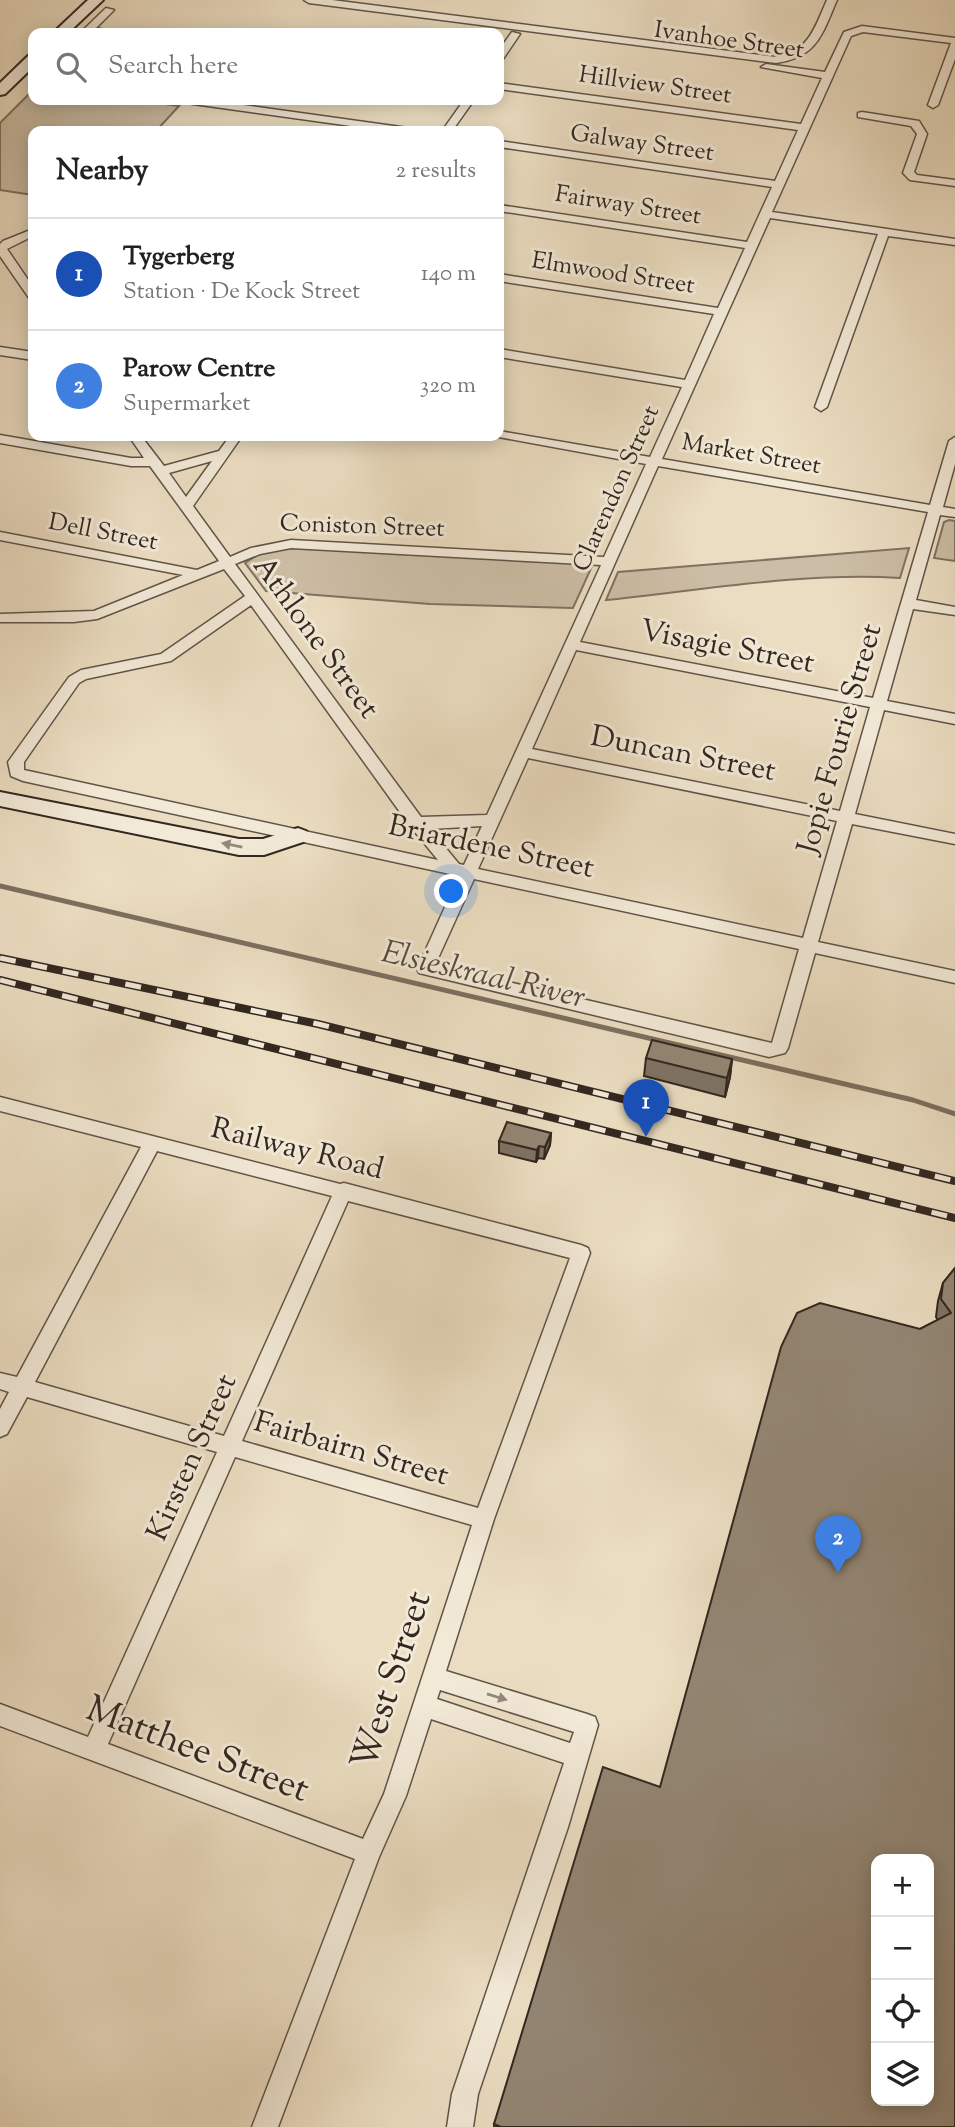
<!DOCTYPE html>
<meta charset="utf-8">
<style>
:root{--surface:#fff;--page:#f6f6f6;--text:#222;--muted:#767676;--line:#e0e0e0;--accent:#b45309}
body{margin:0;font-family:"Sorts Mill Goudy",serif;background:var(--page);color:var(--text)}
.controls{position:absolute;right:21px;bottom:21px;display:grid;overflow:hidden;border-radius:14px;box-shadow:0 4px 18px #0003}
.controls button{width:63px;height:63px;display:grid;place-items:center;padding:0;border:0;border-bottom:2px solid var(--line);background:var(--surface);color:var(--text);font:35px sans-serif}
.you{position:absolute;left:452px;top:892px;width:24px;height:24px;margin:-18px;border:5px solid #fff;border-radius:50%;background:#1a73e8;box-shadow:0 0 0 10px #1a73e833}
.badge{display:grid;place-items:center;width:46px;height:46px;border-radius:50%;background:var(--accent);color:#fff;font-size:23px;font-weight:700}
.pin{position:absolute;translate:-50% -58px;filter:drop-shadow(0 2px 4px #0008)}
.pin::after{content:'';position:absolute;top:37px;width:24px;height:21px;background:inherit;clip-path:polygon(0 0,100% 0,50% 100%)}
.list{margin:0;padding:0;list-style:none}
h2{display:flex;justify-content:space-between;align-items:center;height:91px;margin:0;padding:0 28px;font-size:30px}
h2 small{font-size:23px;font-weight:400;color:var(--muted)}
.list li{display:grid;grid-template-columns:46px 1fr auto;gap:21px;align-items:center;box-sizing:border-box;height:112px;padding:0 28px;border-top:2px solid var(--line)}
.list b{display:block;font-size:26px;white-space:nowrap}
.list p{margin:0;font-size:23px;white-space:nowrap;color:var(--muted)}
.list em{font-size:23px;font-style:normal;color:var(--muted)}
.icon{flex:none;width:38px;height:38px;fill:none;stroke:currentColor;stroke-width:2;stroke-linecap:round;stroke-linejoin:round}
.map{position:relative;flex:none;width:955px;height:2127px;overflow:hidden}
.search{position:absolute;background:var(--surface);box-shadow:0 4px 18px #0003;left:28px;top:28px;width:476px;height:77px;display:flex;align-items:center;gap:18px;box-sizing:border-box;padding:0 24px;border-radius:14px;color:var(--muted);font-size:26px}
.panel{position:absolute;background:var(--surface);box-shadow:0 4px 18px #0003;left:28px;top:126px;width:476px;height:315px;border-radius:14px}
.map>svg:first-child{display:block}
.green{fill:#ccbea6;stroke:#807263;stroke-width:2}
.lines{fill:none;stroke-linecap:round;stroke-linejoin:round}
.stream{stroke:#7c6f60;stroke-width:5}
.street-casing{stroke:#615448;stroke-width:3}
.secondary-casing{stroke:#332720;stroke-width:4}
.street{fill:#f2e9d7;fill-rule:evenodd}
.secondary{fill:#f2e9d7;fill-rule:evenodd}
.rail-casing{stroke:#332720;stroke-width:8}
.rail{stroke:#f2e9d7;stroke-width:5;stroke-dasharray:16;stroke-linecap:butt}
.wall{fill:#7e7364;stroke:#332720;stroke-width:2}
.shaded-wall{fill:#675e51;stroke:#332720;stroke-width:2}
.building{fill:#938674;stroke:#332720;stroke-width:2;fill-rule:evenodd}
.oneway{fill:#92887c}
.labels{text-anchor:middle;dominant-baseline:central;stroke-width:6;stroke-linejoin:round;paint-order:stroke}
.far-street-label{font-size:24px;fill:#332720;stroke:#f2e9d7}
.street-label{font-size:30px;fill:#332720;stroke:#f2e9d7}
.water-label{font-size:32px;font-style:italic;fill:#574b40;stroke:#f2e9d7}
.near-street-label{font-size:37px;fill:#332720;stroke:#f2e9d7}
</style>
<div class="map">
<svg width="955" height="2127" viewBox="0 0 955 2127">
<rect width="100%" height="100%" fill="#ebddc1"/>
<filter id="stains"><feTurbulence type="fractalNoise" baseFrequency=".00286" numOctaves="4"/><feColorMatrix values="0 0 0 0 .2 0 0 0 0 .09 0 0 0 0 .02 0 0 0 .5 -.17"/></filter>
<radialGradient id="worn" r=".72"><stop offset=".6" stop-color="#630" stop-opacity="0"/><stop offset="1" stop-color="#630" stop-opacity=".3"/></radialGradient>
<g class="green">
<path d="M33 90V100H136L179 106 156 131H33V195L0 190V123Z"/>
<path d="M949 520 955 521V561L934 558 944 522Z"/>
<path d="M287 548H298L593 564 573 608 430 604 266 591 245 563 259 554Z"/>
<path d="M909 548 900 578C802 572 703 590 606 600L618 572Z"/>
</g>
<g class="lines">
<path class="stream" d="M0 886 913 1100 955 1114"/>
<defs>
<g id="street">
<path d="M304 0H332L776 57C809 52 815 27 827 0H837C822 34 818 57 776 63L309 3Z"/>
<path d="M106 8 114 10 96 28 119 33H80Z"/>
<path d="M862 26 955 38V59L938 105 933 108 928 105 951 43 863 32 851 36 772 212 955 239V245L888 236 827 407 821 411 815 407 878 234 770 218 662 459 930 505 949 441 955 437V464L943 507 955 509V517L940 515 916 600 955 607V615L913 609 887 701 955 714V724L884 710 855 814 955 834V844L852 824 818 942 955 971V983L815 953 788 1048 785 1053 769 1057 419 973 417 969 459 876 23 781 11 776 8 762 69 677 81 670 161 654 245 596 224 569 97 619 74 622H0V614L94 611 183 575 0 540V532L197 570 219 561 150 466H131L0 443V435L131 458H144L129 436H141L164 466 219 451 230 436H242L193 506 230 557 251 548 291 540 604 557 646 464 493 436H499V431L650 457 682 387 499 357V349L685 380 714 314 499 281V274L718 308 745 248 499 211V205L747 242 772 187 499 147V141L775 181 798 130 499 89V83L801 124 822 78 761 67 766 64 825 72 844 32ZM212 461 186 497 169 473ZM658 466 928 512 873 698 580 642ZM291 548 601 565 487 815 421 817 235 564 260 554ZM251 605 410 826 438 860 24 770V762L79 683 86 679 171 661ZM576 650 870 707 840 811 532 749ZM528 758 837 821 803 938 478 869ZM482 826 464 865 459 864 430 829ZM474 879 799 949 772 1043 435 965Z"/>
<path d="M512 32 520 34 503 59 499 60V50Z"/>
<path d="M181 100H207L408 128 413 131H387L186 103Z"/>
<path d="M464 100H474L452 131H442Z"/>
<path d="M862 112 919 121 927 134 914 172 917 175 955 180V186L910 180 903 173 917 134 911 126 858 117V113Z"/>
<path d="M33 229V236L7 249 33 287V299L29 298 0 256V244L3 241Z"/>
<path d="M0 347 33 352V360L0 355Z"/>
<path d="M0 1097 340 1184 344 1183 581 1245 588 1248 590 1253 494 1519 446 1671 587 1714 595 1717 598 1725 568 1827 478 2094 473 2127H447L452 2094 564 1763 431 1719 406 1796 379 1857 278 2127H252L355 1859 0 1726V1704L88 1737 217 1452 27 1397 7 1434 0 1437V1409L9 1392 0 1389V1373L17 1377 141 1147 0 1111ZM157 1151 332 1196 224 1436 35 1382ZM348 1201 570 1258 478 1508 242 1441ZM235 1457 472 1525 384 1794 363 1839 108 1744ZM440 1690 574 1732 570 1743 437 1699Z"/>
</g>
<g id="secondary">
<path d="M88 0H103L68 33H53Z"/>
<path d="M33 55V67L5 94 0 95V83L28 56Z"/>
<path d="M0 792 239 839H263L298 828 306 831 309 836 306 841 264 855H239L0 806Z"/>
</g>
</defs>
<use href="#street" class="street-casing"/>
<use href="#secondary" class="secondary-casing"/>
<use href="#street" class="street"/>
<use href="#secondary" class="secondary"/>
<defs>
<g id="rail">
<path d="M0 958 318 1024 955 1181"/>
<path d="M0 980 955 1218"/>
</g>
</defs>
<use href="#rail" class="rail-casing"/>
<use href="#rail" class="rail"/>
</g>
<g class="wall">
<path d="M646 1058 732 1059 730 1077 725 1097 644 1076Z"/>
<path d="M551 1133 550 1145 544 1159 538 1158 536 1162 499 1153V1141Z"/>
<path d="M955 1268V2127H494V2124L660 1787 920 1329 938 1320 936 1317 938 1301 943 1283Z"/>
</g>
<g class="shaded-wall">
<path d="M732 1059 730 1077 725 1097 727 1078Z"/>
<path d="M551 1133 550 1145 544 1159 545 1147Z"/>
<path d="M539 1146 538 1158 536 1162 537 1150Z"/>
</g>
<g class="building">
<path d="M652 1040 732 1059 727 1078 646 1058Z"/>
<path d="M507 1122 551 1133 545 1147 539 1146 537 1150 499 1141Z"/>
<path d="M955 1268V2127H501L494 2124 603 1767 660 1787 781 1347 797 1313 820 1303 920 1329 951 1313 941 1299 943 1283ZM876 1859H929V2101H876Z"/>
</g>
<defs><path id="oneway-solid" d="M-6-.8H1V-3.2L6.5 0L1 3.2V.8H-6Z" transform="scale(1.75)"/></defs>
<g class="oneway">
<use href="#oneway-solid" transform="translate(232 845) rotate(-169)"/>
<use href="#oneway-solid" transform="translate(497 1697) rotate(17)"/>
</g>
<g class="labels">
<g class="far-street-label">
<text transform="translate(729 41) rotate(8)">Ivanhoe Street</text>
<text transform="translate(655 86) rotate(8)">Hillview Street</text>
<text transform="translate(642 144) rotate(8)">Galway Street</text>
<text transform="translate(628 206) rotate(9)">Fairway Street</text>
<text transform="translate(613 274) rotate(9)">Elmwood Street</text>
<text transform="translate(751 455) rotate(10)">Market Street</text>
<text transform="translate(617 489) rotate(-66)">Clarendon Street</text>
<text transform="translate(362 527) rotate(2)">Coniston Street</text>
<text transform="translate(103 533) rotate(11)">Dell Street</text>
</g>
<g class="street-label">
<text transform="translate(315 638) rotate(54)">Athlone Street</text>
<text transform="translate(727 648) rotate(11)">Visagie Street</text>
<text transform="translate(841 739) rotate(-74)">Jopie Fourie Street</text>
<text transform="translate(683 755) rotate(11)">Duncan Street</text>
<text transform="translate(491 848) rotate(12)">Briardene Street</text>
<text transform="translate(297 1150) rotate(14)">Railway Road</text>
<text transform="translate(351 1450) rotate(16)">Fairbairn Street</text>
<text transform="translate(193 1458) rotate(-66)">Kirsten Street</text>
</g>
<g class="water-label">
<text transform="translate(483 976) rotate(13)">Elsieskraal River</text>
</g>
<g class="near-street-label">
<text transform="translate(393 1681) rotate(-72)">West Street</text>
<text transform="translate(197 1751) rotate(21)">Matthee Street</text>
</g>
</g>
<rect width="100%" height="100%" filter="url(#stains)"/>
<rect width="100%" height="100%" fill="url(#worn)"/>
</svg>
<div class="controls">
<button>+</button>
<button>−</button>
<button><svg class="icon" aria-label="locate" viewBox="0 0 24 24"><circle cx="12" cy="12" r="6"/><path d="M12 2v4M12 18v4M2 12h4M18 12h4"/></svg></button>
<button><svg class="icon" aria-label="layers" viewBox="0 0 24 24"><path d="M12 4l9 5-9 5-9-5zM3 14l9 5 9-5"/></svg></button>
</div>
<div class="you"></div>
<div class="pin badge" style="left:646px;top:1137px;background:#1a4fb4">1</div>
<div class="pin badge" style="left:838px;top:1573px;background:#3f7fe0">2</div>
<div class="search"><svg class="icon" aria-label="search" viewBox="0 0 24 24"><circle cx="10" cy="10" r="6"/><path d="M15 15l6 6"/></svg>Search here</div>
<section class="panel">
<h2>Nearby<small>2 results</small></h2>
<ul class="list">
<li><span class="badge" style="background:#1a4fb4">1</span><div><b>Tygerberg</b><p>Station · De Kock Street</p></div><em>140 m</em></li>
<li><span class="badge" style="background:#3f7fe0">2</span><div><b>Parow Centre</b><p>Supermarket</p></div><em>320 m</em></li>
</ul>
</section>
</div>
